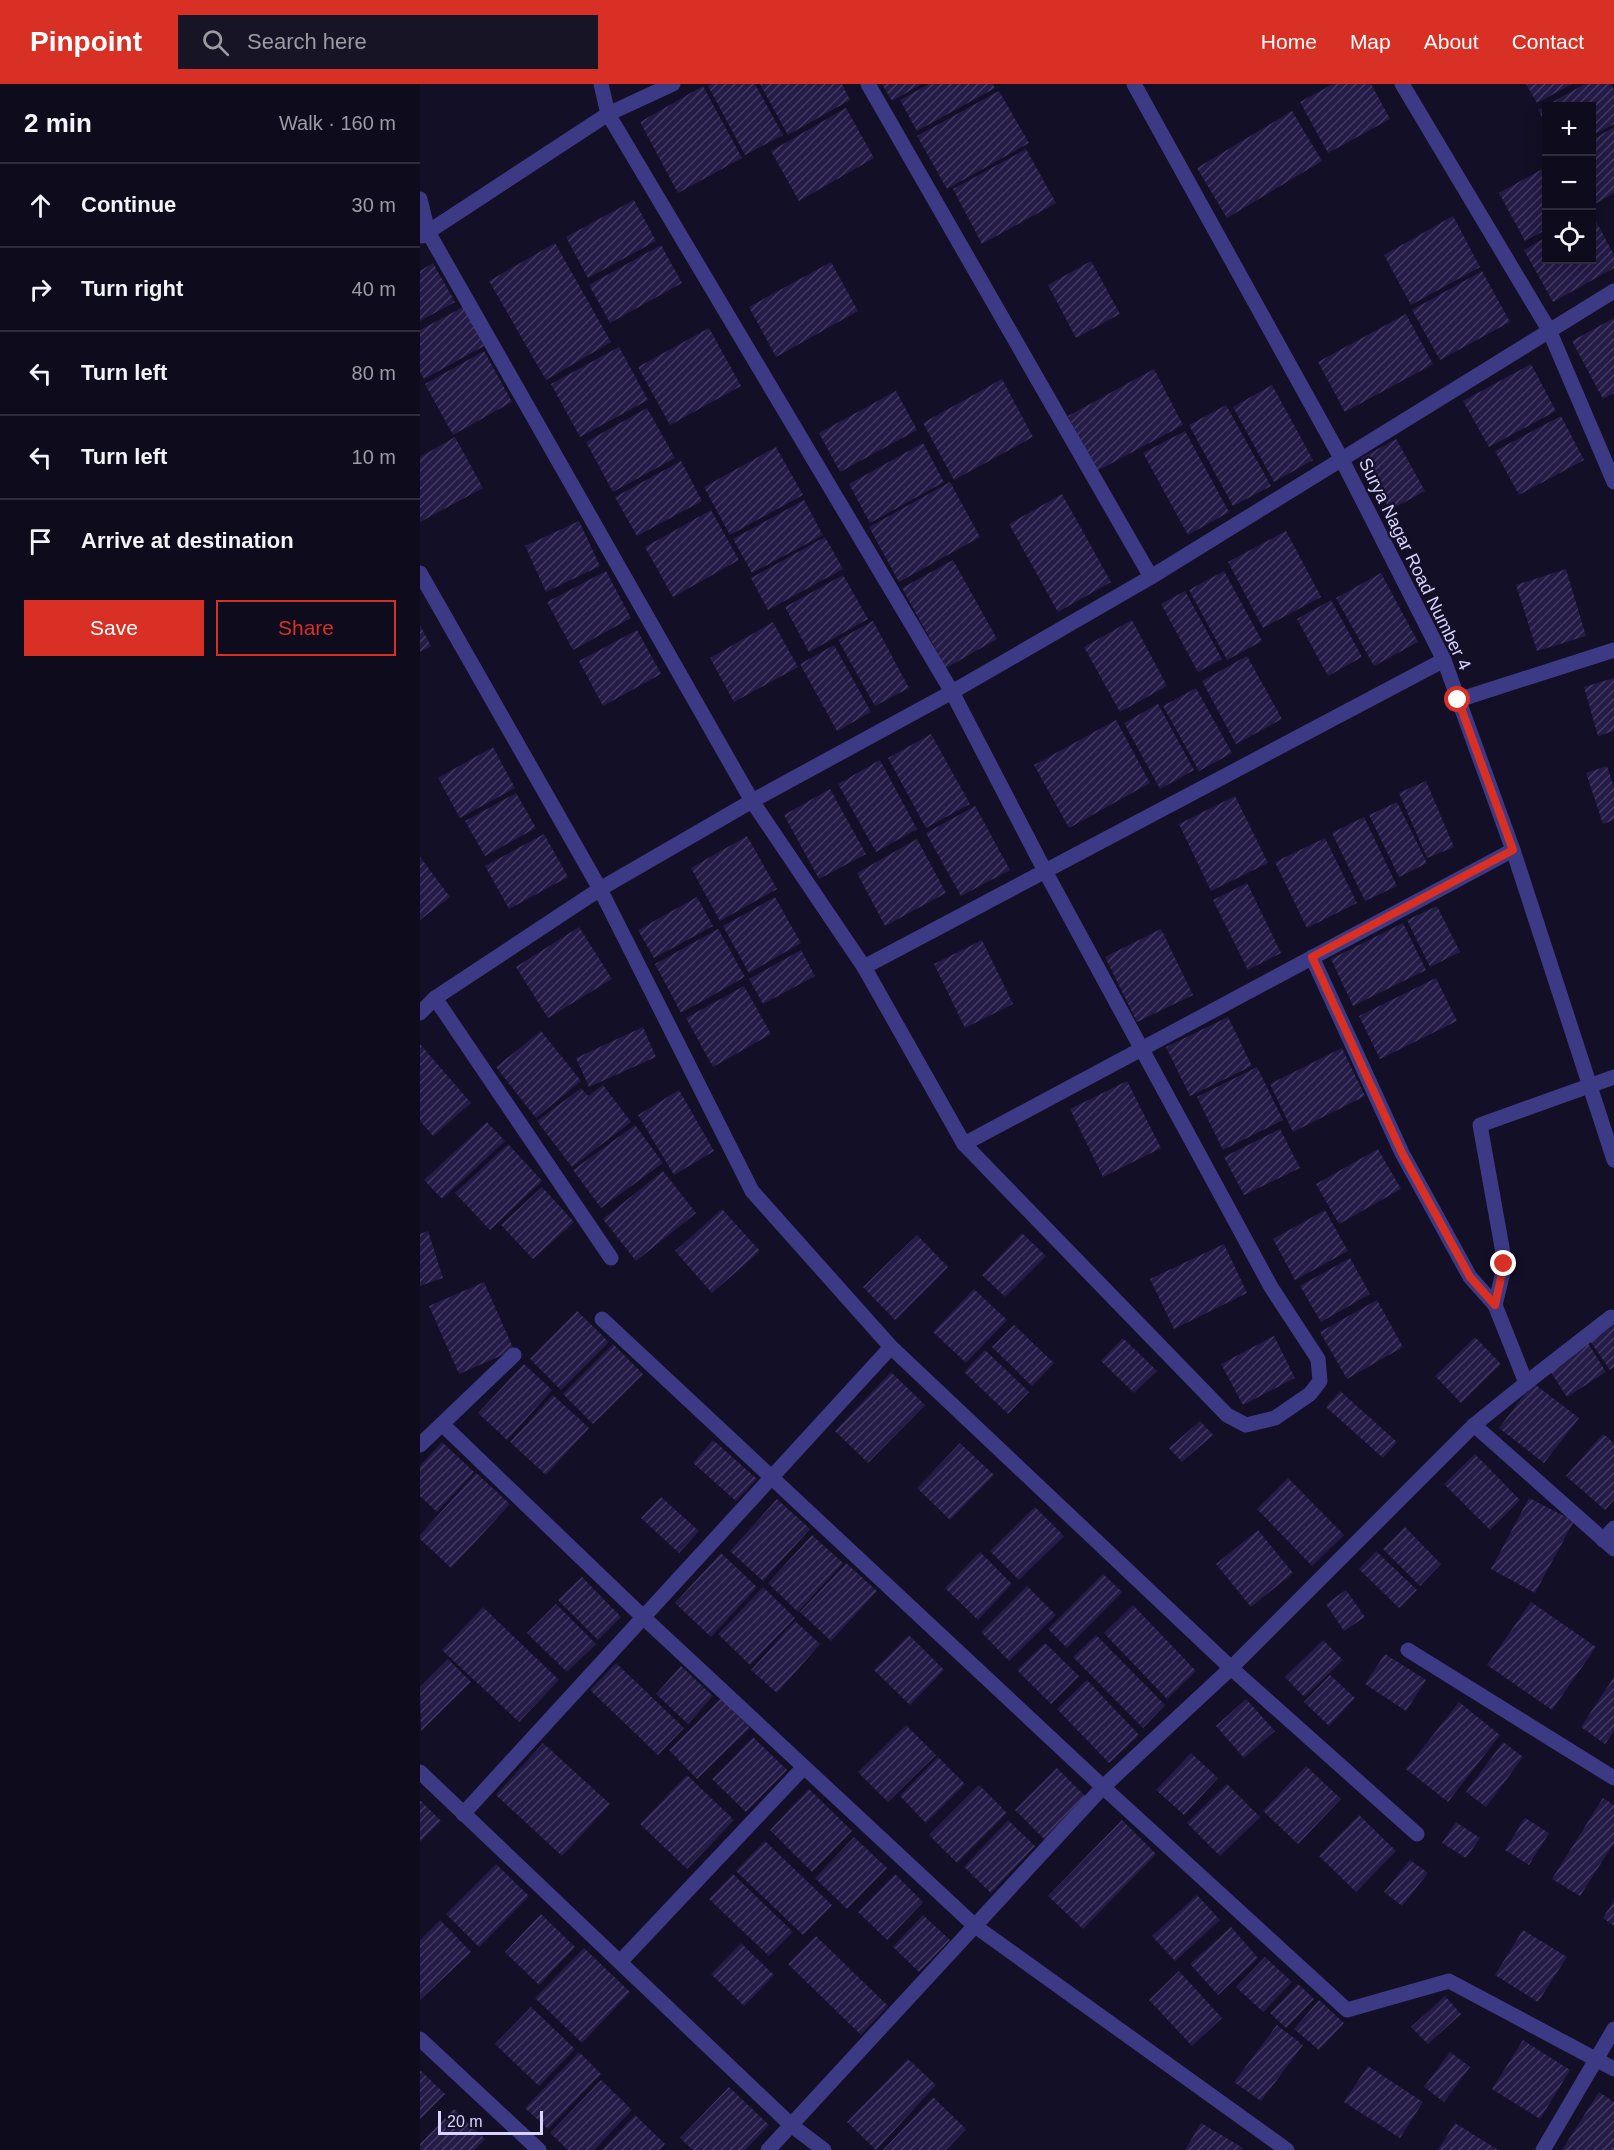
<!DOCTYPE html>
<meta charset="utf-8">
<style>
:root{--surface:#0e0b1c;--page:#171425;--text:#f1f3f6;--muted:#9b9ba3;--line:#2e2b3b;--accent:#d93025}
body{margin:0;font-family:Helvetica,sans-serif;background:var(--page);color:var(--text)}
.controls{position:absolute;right:18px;top:18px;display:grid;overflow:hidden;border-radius:0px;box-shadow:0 3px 15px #0003}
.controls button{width:54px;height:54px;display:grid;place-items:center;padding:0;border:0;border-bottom:2px solid var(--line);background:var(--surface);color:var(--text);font:30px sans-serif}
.scale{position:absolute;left:18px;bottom:15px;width:105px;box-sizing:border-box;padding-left:6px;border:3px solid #d9d4ff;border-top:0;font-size:16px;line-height:21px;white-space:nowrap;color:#d9d4ff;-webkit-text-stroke:4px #130f26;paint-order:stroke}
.stop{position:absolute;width:18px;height:18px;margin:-14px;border:4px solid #d93025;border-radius:50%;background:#fff}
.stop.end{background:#d93025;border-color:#fff;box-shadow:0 2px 6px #0008}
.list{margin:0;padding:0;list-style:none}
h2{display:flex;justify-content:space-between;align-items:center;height:78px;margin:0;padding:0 24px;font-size:26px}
h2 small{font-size:20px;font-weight:400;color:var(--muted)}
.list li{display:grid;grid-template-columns:39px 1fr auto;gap:18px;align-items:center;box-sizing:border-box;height:84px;padding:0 24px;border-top:2px solid var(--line)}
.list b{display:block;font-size:22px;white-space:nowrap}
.list em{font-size:20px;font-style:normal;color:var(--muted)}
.actions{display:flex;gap:12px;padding:18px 24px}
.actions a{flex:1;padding:14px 0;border:2px solid var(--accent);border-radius:0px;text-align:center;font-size:21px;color:var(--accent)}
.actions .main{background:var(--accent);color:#fff}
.icon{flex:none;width:33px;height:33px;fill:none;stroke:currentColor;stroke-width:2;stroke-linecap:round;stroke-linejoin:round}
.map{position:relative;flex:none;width:1194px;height:2066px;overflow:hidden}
header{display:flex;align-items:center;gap:36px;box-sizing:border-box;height:84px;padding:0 30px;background:var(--accent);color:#fff}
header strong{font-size:28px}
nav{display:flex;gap:33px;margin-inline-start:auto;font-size:21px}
.search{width:420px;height:54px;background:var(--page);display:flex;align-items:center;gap:15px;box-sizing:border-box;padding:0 21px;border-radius:0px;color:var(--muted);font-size:22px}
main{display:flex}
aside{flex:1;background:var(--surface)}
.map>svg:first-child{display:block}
.building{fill:url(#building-hatch)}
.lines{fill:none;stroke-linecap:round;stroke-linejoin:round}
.minor{stroke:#3d3a85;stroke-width:15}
.route{stroke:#d93025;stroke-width:8}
.labels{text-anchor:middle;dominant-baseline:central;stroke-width:4.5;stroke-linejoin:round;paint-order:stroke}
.street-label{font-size:18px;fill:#d9d4ff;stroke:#130f26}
</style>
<header>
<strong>Pinpoint</strong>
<div class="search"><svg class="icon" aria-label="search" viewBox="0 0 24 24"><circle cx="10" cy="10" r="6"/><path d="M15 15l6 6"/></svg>Search here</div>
<nav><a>Home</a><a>Map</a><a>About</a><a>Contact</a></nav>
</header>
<main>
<aside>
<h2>2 min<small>Walk · 160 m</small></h2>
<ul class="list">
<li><svg class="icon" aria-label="ahead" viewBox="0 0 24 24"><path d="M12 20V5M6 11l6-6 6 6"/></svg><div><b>Continue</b></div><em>30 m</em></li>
<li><svg class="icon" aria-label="right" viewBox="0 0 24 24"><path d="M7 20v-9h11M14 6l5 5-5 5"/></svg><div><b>Turn right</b></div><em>40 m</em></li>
<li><svg class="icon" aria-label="left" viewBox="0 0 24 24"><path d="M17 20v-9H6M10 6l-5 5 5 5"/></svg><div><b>Turn left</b></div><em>80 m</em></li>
<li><svg class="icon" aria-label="left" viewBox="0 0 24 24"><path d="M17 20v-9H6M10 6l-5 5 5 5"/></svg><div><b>Turn left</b></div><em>10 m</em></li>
<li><svg class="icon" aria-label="arrive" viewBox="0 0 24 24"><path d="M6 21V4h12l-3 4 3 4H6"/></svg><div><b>Arrive at destination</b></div></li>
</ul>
<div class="actions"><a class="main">Save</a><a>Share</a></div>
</aside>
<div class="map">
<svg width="1194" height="2066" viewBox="0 0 1194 2066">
<defs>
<pattern id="building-hatch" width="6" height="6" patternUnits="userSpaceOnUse" patternTransform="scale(1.5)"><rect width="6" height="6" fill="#241b47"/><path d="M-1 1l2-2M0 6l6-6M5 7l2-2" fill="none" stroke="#433b63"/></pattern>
</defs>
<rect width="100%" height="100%" fill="#130f26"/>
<g class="building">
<path d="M291 0H335L363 51 325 71 288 2Z"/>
<path d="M340 0H422L430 16 368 51Z"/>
<path d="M462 0H502L472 17Z"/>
<path d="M509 0H573L575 4 497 47 480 16Z"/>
<path d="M913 0H951L970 35 908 69 880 18Z"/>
<path d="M1106 0H1152L1117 19Z"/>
<path d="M1165 0H1191L1194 6V40L1172 52V22H1126V41L1118 26Z"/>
<path d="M283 2 322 74 258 109 220 38Z"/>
<path d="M579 7 609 59 527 105 497 52Z"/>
<path d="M426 24 454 74 379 117 351 67Z"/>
<path d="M872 27 902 77 807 134 777 84Z"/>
<path d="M1194 43V109L1175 120 1172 114V56Z"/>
<path d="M606 65 636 119 562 160 533 105Z"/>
<path d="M1126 83V146L1105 157 1079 109Z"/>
<path d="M214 116 236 157 168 194 146 153Z"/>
<path d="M1172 130 1194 171V184L1133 218 1104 166 1126 153V176H1172Z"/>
<path d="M1033 132 1060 183 991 221 964 171Z"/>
<path d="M135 159 191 258 126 296 69 197Z"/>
<path d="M241 161 262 199 190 239 169 201Z"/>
<path d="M671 177 700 230 656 254 628 201Z"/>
<path d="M411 178 438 227 356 273 329 223Z"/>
<path d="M13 179 35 218 0 237V187Z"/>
<path d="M1062 187 1090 238 1020 276 992 226Z"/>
<path d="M43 223 64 262 4 295 0 288V246Z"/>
<path d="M986 230 1013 280 925 328 898 278Z"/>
<path d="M1194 234V309L1183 315 1152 257Z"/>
<path d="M289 244 321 302 250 341 218 283Z"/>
<path d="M199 263 228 316 160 353 131 300Z"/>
<path d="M64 267 92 318 33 351 5 300Z"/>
<path d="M1111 280 1136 327 1069 363 1043 317Z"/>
<path d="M734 285 763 341 677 387 648 332Z"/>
<path d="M582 295 613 353 534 396 503 339Z"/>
<path d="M852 301 893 376 854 398 813 323Z"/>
<path d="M476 307 497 346 420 388 399 349Z"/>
<path d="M806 321 851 402 813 422 769 341Z"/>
<path d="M227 324 255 374 193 408 166 358Z"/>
<path d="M1141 332 1164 376 1099 411 1075 367Z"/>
<path d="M765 347 809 428 768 451 723 369Z"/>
<path d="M35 353 63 404 0 438V373Z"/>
<path d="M976 355 1005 407 970 426 941 374Z"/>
<path d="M503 359 524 398 450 439 429 400Z"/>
<path d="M356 363 383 411 310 451 284 403Z"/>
<path d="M261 377 282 417 217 452 195 413Z"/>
<path d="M530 398 560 453 479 498 449 443Z"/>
<path d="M642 410 691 498 638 528 589 440Z"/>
<path d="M384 416 403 451 332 489 313 455Z"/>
<path d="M291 426 319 476 253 513 225 463Z"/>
<path d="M159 437 180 482 126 508 105 462Z"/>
<path d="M866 447 901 513 843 544 808 478Z"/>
<path d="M405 453 423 485 348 526 331 494Z"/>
<path d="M533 476 577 555 526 584 482 504Z"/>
<path d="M1146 485 1166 552 1117 567 1096 501Z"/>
<path d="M186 487 211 534 153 566 127 518Z"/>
<path d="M804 487 842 557 807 576 769 506Z"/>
<path d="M961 489 998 558 954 582 916 514Z"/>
<path d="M423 491 448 535 389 568 365 523Z"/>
<path d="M765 507 802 575 778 588 741 520Z"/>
<path d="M911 516 942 573 908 592 877 535Z"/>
<path d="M712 536 747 602 700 628 664 563Z"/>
<path d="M453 537 489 604 455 622 418 556Z"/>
<path d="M353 538 378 583 314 618 290 574Z"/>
<path d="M0 541 11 562 0 568Z"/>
<path d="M217 546 241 590 183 622 159 577Z"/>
<path d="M414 561 451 628 417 647 380 580Z"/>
<path d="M827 572 862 635 816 660 782 597Z"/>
<path d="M1194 594V647L1178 652 1164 603Z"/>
<path d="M776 604 812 669 779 687 743 622Z"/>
<path d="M738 620 774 686 740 705 704 639Z"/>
<path d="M696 636 730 699 649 744 614 681Z"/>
<path d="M511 650 550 720 506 744 468 674Z"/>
<path d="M73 663 95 704 40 734 18 694Z"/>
<path d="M460 676 497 745 456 768 418 700Z"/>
<path d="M1187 682 1194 703V736L1183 740 1166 689Z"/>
<path d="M1006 697 1034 763 1007 774 979 709Z"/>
<path d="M410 705 446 770 399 795 364 731Z"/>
<path d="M96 709 116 744 65 772 45 737Z"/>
<path d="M815 712 848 779 791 807 759 740Z"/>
<path d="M977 718 1007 779 979 793 949 731Z"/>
<path d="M555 722 590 786 541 812 506 749Z"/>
<path d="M944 733 977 802 945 817 912 749Z"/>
<path d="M124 750 148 793 89 825 65 782Z"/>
<path d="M327 752 357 805 300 837 271 784Z"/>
<path d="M905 754 937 819 887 844 855 778Z"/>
<path d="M497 755 526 809 465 842 437 789Z"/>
<path d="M0 773 30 813 0 836Z"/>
<path d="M827 799 861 869 828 886 793 816Z"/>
<path d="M277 813 293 842 234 874 218 846Z"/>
<path d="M355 813 381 859 329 889 303 842Z"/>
<path d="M1017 822 1040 868 1010 883 987 836Z"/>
<path d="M983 839 1006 886 933 922 911 875Z"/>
<path d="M159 843 192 895 128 934 96 883Z"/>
<path d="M298 845 325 893 261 929 235 880Z"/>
<path d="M741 845 773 911 717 938 685 873Z"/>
<path d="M562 856 593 920 545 944 514 880Z"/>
<path d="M381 866 395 892 343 920 329 895Z"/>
<path d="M1016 894 1037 937 960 975 939 932Z"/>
<path d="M324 902 351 950 293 983 266 934Z"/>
<path d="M808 933 832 982 770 1012 746 963Z"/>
<path d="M223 943 236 973 169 1003 156 974Z"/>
<path d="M121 947 161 997 116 1034 76 983Z"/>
<path d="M0 960 51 1019 13 1052 0 1037Z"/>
<path d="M922 964 945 1012 873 1048 850 1000Z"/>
<path d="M837 983 863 1036 803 1066 777 1013Z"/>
<path d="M707 997 741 1064 683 1093 650 1025Z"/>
<path d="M183 1001 211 1038 152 1083 117 1037 161 1004 168 1012Z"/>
<path d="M259 1006 294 1067 254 1091 218 1031Z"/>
<path d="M67 1038 85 1057 22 1115 4 1096Z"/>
<path d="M215 1041 243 1079 181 1124 153 1086Z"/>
<path d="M860 1045 880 1084 824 1111 804 1073Z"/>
<path d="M88 1060 122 1097 70 1146 35 1109Z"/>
<path d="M958 1065 981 1105 919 1140 896 1100Z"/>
<path d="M243 1087 276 1129 216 1177 183 1135Z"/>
<path d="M122 1103 154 1138 113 1175 81 1141Z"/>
<path d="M302 1125 340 1167 292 1209 255 1167Z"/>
<path d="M905 1126 928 1167 875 1196 853 1155Z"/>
<path d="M8 1147 23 1194 0 1202V1150Z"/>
<path d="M602 1149 626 1172 585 1213 562 1191Z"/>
<path d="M497 1151 528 1183 475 1236 443 1203Z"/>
<path d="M804 1160 827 1209 754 1245 730 1195Z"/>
<path d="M930 1174 950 1210 901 1238 880 1202Z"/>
<path d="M64 1198 94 1266 39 1290 9 1222Z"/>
<path d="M554 1205 587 1236 546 1279 513 1248Z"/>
<path d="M957 1216 983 1263 927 1295 900 1248Z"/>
<path d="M157 1227 189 1258 141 1306 110 1275Z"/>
<path d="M594 1241 634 1279 612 1302 572 1263Z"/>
<path d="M1194 1241V1283L1190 1286 1170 1257Z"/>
<path d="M854 1252 875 1294 823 1321 801 1280Z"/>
<path d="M1055 1253 1081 1280 1041 1319 1015 1292Z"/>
<path d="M703 1254 737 1287 714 1309 681 1277Z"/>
<path d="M1168 1259 1186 1288 1147 1313 1128 1284Z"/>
<path d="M193 1260 223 1290 173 1340 143 1310Z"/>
<path d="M565 1266 609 1308 588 1330 544 1288Z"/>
<path d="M104 1280 132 1306 87 1356 58 1329Z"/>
<path d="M471 1288 505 1321 448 1379 415 1347Z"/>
<path d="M1113 1299 1159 1334 1124 1379 1079 1344Z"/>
<path d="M920 1307 977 1358 963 1374 906 1323Z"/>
<path d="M133 1311 169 1344 126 1391 90 1358Z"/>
<path d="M780 1337 793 1351 762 1378 749 1364Z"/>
<path d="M1183 1350 1194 1359V1416L1185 1426 1146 1392Z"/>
<path d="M293 1356 337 1395 316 1417 273 1379Z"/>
<path d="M22 1358 54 1388 17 1428 0 1412V1382Z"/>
<path d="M540 1359 574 1391 530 1436 497 1404Z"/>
<path d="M1055 1370 1100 1416 1070 1446 1024 1400Z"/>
<path d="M56 1389 90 1420 31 1484 0 1455V1451Z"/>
<path d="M868 1394 924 1451 892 1482 837 1425Z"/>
<path d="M241 1413 279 1447 259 1469 221 1434Z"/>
<path d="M1109 1414 1154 1437 1115 1509 1071 1485Z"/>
<path d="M357 1415 390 1445 343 1497 310 1467Z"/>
<path d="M615 1423 644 1452 599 1496 570 1467Z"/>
<path d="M985 1443 1021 1480 1000 1502 963 1465Z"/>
<path d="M838 1446 873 1489 831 1523 796 1480Z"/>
<path d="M392 1451 423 1479 378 1528 348 1499Z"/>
<path d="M956 1467 997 1506 979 1524 939 1485Z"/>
<path d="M560 1468 592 1500 558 1536 525 1504Z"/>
<path d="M301 1469 337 1503 291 1553 255 1519Z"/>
<path d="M426 1479 457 1507 411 1557 380 1528Z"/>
<path d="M683 1490 702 1508 647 1564 628 1545Z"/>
<path d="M162 1493 201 1533 178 1556 138 1516Z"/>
<path d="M607 1502 636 1531 589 1577 561 1548Z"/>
<path d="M343 1503 375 1534 330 1581 298 1550Z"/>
<path d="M926 1506 945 1533 924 1547 906 1520Z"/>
<path d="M1111 1518 1176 1563 1132 1626 1067 1581Z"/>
<path d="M136 1520 176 1560 147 1588 107 1549Z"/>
<path d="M713 1521 776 1587 747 1615 684 1549Z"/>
<path d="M63 1523 139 1596 99 1638 22 1566Z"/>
<path d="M375 1537 400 1560 357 1609 331 1586Z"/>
<path d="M489 1551 524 1586 490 1621 454 1586Z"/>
<path d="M676 1551 745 1621 723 1644 653 1573Z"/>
<path d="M903 1556 923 1576 884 1613 865 1593Z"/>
<path d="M625 1559 659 1592 631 1620 597 1586Z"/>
<path d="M965 1570 1006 1596 986 1627 945 1600Z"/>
<path d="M28 1575 51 1598 1 1647 0 1603Z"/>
<path d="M196 1579 264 1644 238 1671 170 1606Z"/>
<path d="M261 1582 293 1612 268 1640 236 1610Z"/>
<path d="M910 1591 935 1614 909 1642 884 1618Z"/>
<path d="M1194 1593V1647L1185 1660 1161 1643Z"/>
<path d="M667 1596 719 1651 689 1679 637 1625Z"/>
<path d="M301 1614 330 1644 277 1695 249 1666Z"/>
<path d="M826 1615 855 1647 824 1674 796 1642Z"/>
<path d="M1039 1618 1080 1651 1028 1718 986 1685Z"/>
<path d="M486 1641 516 1671 468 1718 438 1688Z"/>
<path d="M333 1653 367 1686 326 1728 292 1695Z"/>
<path d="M1083 1658 1103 1673 1066 1723 1046 1708Z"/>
<path d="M123 1659 190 1720 142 1772 76 1711Z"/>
<path d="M771 1669 798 1694 764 1731 736 1706Z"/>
<path d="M518 1673 545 1700 506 1739 480 1712Z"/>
<path d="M886 1682 921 1715 878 1760 843 1727Z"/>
<path d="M637 1684 667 1714 625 1756 595 1726Z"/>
<path d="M267 1691 314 1736 267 1785 220 1740Z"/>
<path d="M807 1700 840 1733 800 1772 767 1739Z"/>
<path d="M559 1701 587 1729 537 1779 509 1751Z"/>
<path d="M389 1705 432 1747 392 1788 350 1746Z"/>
<path d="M1183 1714 1194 1721V1759L1160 1812 1132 1795Z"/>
<path d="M0 1716 21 1737 0 1758Z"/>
<path d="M939 1731 976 1767 936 1808 899 1772Z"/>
<path d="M1105 1734 1129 1749 1109 1781 1085 1766Z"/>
<path d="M588 1736 615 1762 571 1809 544 1783Z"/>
<path d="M702 1736 736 1770 663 1845 628 1812Z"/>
<path d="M1036 1738 1060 1754 1046 1774 1022 1759Z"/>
<path d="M434 1753 467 1784 427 1825 395 1794Z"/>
<path d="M345 1757 412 1821 383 1851 316 1787Z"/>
<path d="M990 1776 1008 1789 982 1822 964 1808Z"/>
<path d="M76 1780 109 1812 59 1863 26 1830Z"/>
<path d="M313 1790 373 1848 349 1872 289 1815Z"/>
<path d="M475 1790 503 1818 467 1856 438 1828Z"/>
<path d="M777 1811 800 1836 755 1877 732 1852Z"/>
<path d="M1194 1816V1842L1183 1834Z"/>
<path d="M121 1830 155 1863 119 1901 85 1868Z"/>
<path d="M503 1831 530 1856 499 1888 473 1863Z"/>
<path d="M20 1836 51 1868 0 1916V1856Z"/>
<path d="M811 1843 838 1874 798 1911 770 1880Z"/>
<path d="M1103 1846 1147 1873 1118 1918 1075 1891Z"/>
<path d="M396 1852 468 1922 441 1951 368 1880Z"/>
<path d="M321 1859 354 1891 324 1922 291 1890Z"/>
<path d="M164 1864 210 1908 162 1959 115 1914Z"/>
<path d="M845 1873 872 1898 843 1928 816 1903Z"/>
<path d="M759 1887 802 1934 772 1962 729 1916Z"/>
<path d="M878 1900 894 1915 866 1944 850 1929Z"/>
<path d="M1025 1912 1041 1930 1008 1960 991 1943Z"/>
<path d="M899 1916 924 1939 899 1966 874 1945Z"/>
<path d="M111 1923 155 1965 119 2002 75 1960Z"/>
<path d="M857 1941 883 1961 841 2017 814 1998Z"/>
<path d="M1103 1956 1150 1986 1120 2035 1072 2005Z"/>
<path d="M159 1968 181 1990 128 2045 105 2024Z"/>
<path d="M1030 1968 1050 1983 1024 2018 1004 2003Z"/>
<path d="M488 1975 516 2001 456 2066 427 2038Z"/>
<path d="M948 1982 1003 2018 980 2054 924 2018Z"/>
<path d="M0 1986 25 2010 0 2035Z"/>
<path d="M181 1996 212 2026 174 2066H148L130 2049Z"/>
<path d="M309 2003 349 2041 325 2066H273L260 2054Z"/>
<path d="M1179 2008 1194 2018V2066H1142Z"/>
<path d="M513 2013 546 2045 526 2066H463Z"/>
<path d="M34 2025 65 2055 54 2066H0V2060Z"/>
<path d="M215 2031 245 2060 239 2066H182Z"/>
<path d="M781 2039 823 2064 821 2066H765Z"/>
<path d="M1035 2039 1078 2066H1018Z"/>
</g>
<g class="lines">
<g class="minor">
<path d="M181 0 188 30 532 608 625 787 851 1203 898 1275 900 1297 890 1310 855 1334 826 1341 807 1331 544 1060 444 883 1024 576"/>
<path d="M448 0 731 493"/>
<path d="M714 0 921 374 1024 576 1093 766 1194 1076"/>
<path d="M982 0 1129 246 1194 398"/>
<path d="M0 115 8 148 332 717 444 883"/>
<path d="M2 152 188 30 253 0"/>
<path d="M0 489 180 805 332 1107 471 1263 811 1584 997 1750"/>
<path d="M1038 616 1194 566"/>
<path d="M892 873 982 1069 1050 1193 1075 1221"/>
<path d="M15 914 191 1174"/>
<path d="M0 929 15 914 180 805 332 717 532 608 731 493 1194 207"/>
<path d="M544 1060 1093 766"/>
<path d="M182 1235 683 1703 927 1926 1029 1897 1194 1985"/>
<path d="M1106 1299 1191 1233"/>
<path d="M22 1340 223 1533 555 1842 867 2066"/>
<path d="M1054 1341 1194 1465"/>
<path d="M0 1361 94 1271"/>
<path d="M1183 1456 1194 1444"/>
<path d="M988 1566 1194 1694"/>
<path d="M0 1688 371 2041 404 2066"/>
<path d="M43 1730 471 1263"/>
<path d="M200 1878 384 1683"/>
<path d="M0 1955 119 2066"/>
<path d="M348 2066 683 1703 811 1584 1054 1341 1106 1299 1075 1221 1085 1180 1060 1041 1194 993"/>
<path d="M1123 2066 1194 1945"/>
</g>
</g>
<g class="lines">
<path class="route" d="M1038 616 1093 766 892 873 982 1069 1050 1193 1075 1221 1084 1180"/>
</g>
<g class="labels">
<g class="street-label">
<text transform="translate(995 480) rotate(64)">Surya Nagar Road Number 4</text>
</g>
</g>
</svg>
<div class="controls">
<button>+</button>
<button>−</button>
<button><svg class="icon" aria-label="locate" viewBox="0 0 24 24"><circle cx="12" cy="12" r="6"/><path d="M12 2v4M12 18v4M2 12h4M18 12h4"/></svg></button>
</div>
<div class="scale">20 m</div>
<div class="stop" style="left:1038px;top:616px"></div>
<div class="stop end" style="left:1084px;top:1180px"></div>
</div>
</main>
